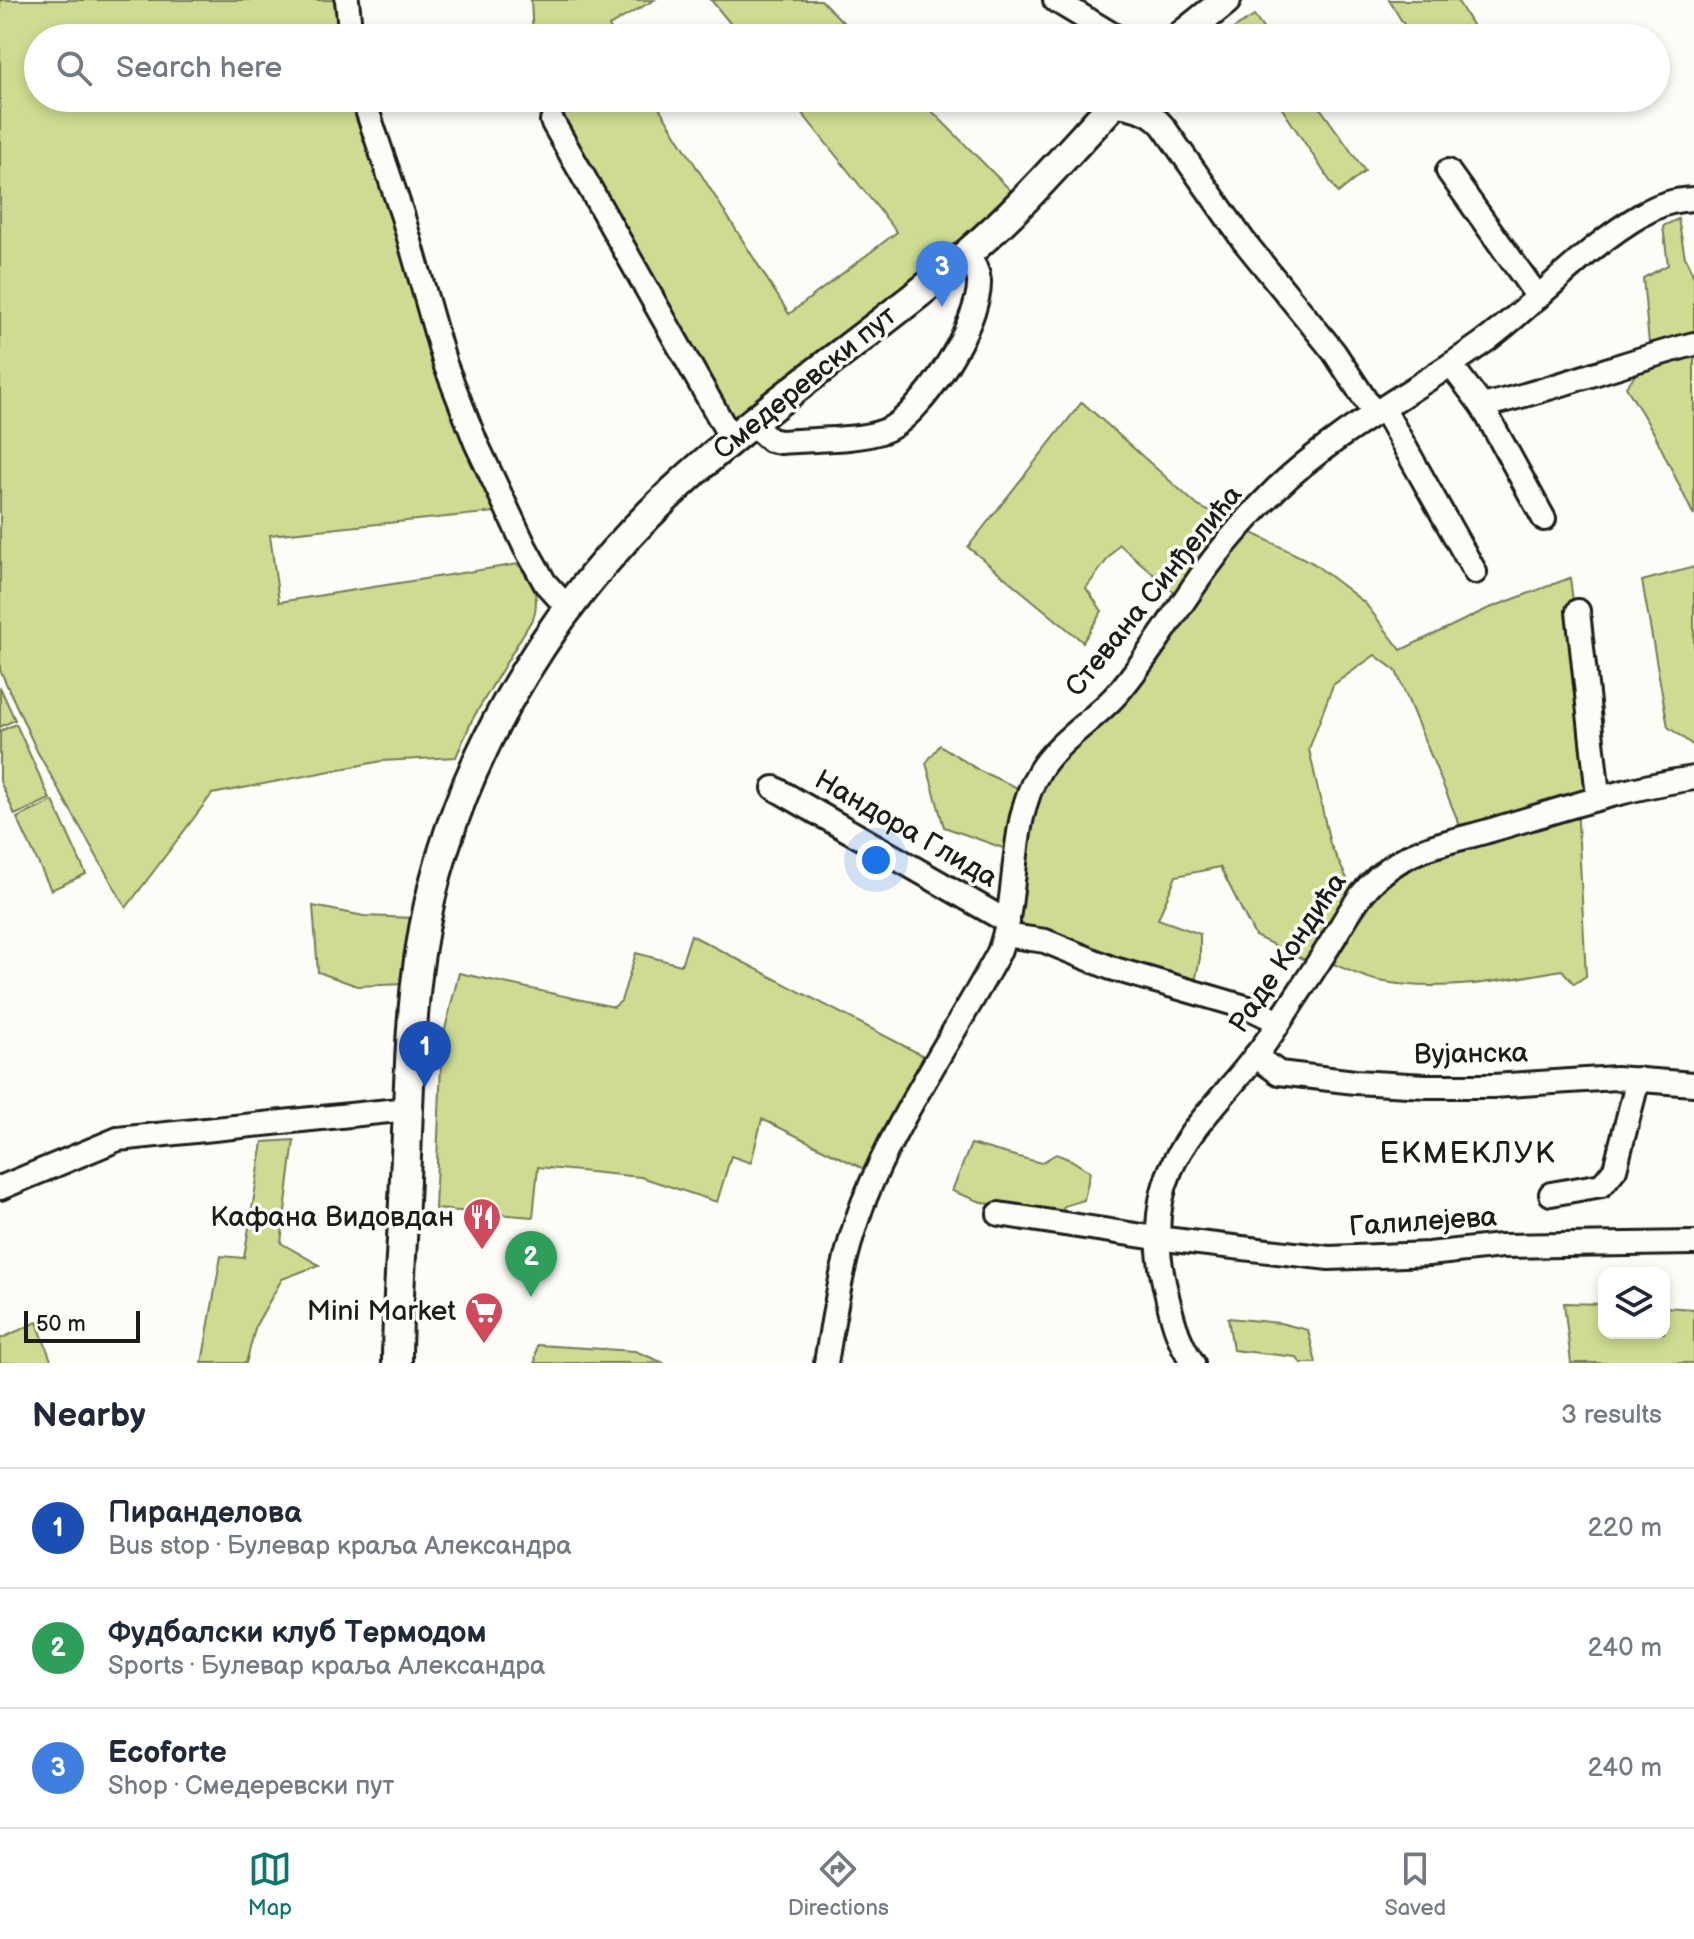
<!DOCTYPE html>
<meta charset="utf-8">
<style>
:root{--surface:#fff;--page:#f2f2f3;--text:#1f2937;--muted:#747a83;--line:#e0e1e3;--accent:#0f766e}
body{margin:0;font-family:"Balsamiq Sans",sans-serif;background:var(--page);color:var(--text)}
.controls{position:absolute;right:24px;bottom:24px;display:grid;overflow:hidden;border-radius:16px;box-shadow:0 4px 12px #0003}
.controls button{width:72px;height:72px;display:grid;place-items:center;padding:0;border:0;border-bottom:2px solid var(--line);background:var(--surface);color:var(--text);font:40px sans-serif}
.scale{position:absolute;left:24px;bottom:20px;width:116px;box-sizing:border-box;padding-left:8px;border:4px solid #1c1c1c;border-top:0;font-size:22px;line-height:28px;white-space:nowrap;color:#1c1c1c;-webkit-text-stroke:6px #fdfcf7;paint-order:stroke}
.you{position:absolute;left:876px;top:860px;width:28px;height:28px;margin:-20px;border:6px solid #fff;border-radius:50%;background:#1a73e8;box-shadow:0 0 0 12px #1a73e833}
.badge{display:grid;place-items:center;width:52px;height:52px;border-radius:50%;background:var(--accent);color:#fff;font-size:26px;font-weight:700}
.pin{position:absolute;translate:-50% -66px;filter:drop-shadow(0 2px 4px #0008)}
.pin::after{content:'';position:absolute;top:42px;width:28px;height:24px;background:inherit;clip-path:polygon(0 0,100% 0,50% 100%)}
.list{margin:0;padding:0;list-style:none}
h2{display:flex;justify-content:space-between;align-items:center;height:104px;margin:0;padding:0 32px;font-size:34px}
h2 small{font-size:26px;font-weight:400;color:var(--muted)}
.list li{display:grid;grid-template-columns:52px 1fr auto;gap:24px;align-items:center;box-sizing:border-box;height:120px;padding:0 32px;border-top:2px solid var(--line)}
.list b{display:block;font-size:30px;white-space:nowrap}
.list p{margin:0;font-size:26px;white-space:nowrap;color:var(--muted)}
.list em{font-size:26px;font-style:normal;color:var(--muted)}
.icon{flex:none;width:44px;height:44px;fill:none;stroke:currentColor;stroke-width:2;stroke-linecap:round;stroke-linejoin:round}
.map{position:relative;flex:none;width:1694px;height:1363px;overflow:hidden}
.search{position:absolute;background:var(--surface);box-shadow:0 4px 12px #0003;left:24px;right:24px;top:24px;height:88px;display:flex;align-items:center;gap:20px;box-sizing:border-box;padding:0 28px;border-radius:44px;color:var(--muted);font-size:30px}
.sheet{height:464px;background:var(--surface)}
nav{display:flex;justify-content:space-around;align-items:center;box-sizing:border-box;height:112px;border-top:2px solid var(--line);background:var(--surface);font-size:22px;color:var(--muted)}
nav a{display:grid;justify-items:center;gap:4px}
nav .on{color:var(--accent)}
.map>svg:first-child{display:block}
.green{fill:#cddc90;stroke:#747c56;stroke-width:2}
.lines{fill:none;stroke-linecap:round;stroke-linejoin:round}
.minor-casing{stroke:#1c1c1c;stroke-width:28}
.major-casing{stroke:#1c1c1c;stroke-width:34}
.minor{stroke:#fdfcf7;stroke-width:22}
.major{stroke:#fdfcf7;stroke-width:28}
.labels{text-anchor:middle;dominant-baseline:central;stroke-width:7;stroke-linejoin:round;paint-order:stroke}
.street-label{font-size:28px;fill:#1c1c1c;stroke:#fdfcf7}
.poi-label{font-size:28px;fill:#1c1c1c;stroke:#fdfcf7;text-anchor:end}
.neighbourhood-label{font-size:30px;letter-spacing:2px;fill:#1c1c1c;stroke:#fdfcf7}
</style>
<div class="map">
<svg width="1694" height="1363" viewBox="0 0 1694 1363">
<rect width="100%" height="100%" fill="#fdfcf7"/>
<filter id="ink" filterUnits="userSpaceOnUse"><feTurbulence type="fractalNoise" baseFrequency=".0125" numOctaves="2"/><feDisplacementMap in="SourceGraphic" scale="16" xChannelSelector="R" yChannelSelector="G"/><feConvolveMatrix kernelMatrix="1 2 1 2 8 2 1 2 1" color-interpolation-filters="sRGB"/></filter>
<g filter="url(#ink)">
<g class="green">
<path d="M0 0H347L352 38H38V98H363L506 511 270 535 279 602 518 564C532 581 540 594 534 616L472 720 456 757 382 761 212 794 126 908 37 751 0 670Z"/>
<path d="M531 0H654L609 26 615 38H533Z"/>
<path d="M711 0H821L859 38H742Z"/>
<path d="M1389 0H1457L1480 38H1412Z"/>
<path d="M1254 16 1270 38H1235L1230 31Z"/>
<path d="M552 98H653L789 314 897 232 790 98H919L1022 202 732 440Z"/>
<path d="M1275 98H1313L1365 171 1338 193Z"/>
<path d="M1678 219 1685 257 1694 277V516L1654 433 1626 387 1650 355 1643 278 1668 265 1663 226Z"/>
<path d="M1082 402 1198 506 1313 563 1365 603 1401 650 1487 609 1570 578 1598 796 1577 804 1586 976 1574 984 1562 970C1503 981 1439 993 1379 981 1360 977 1340 966 1321 959L1362 891 1465 838 1396 671 1375 655 1333 685 1309 749 1330 844 1353 891 1311 963 1255 936 1220 867 1176 876 1158 919 1200 934V958L1193 992 1005 935 1017 853 944 827 926 763 940 745 980 771 1038 797 1048 775 1184 601 1119 544 1086 588 1102 611 1083 642 968 547Z"/>
<path d="M1694 567V746L1668 727 1642 581Z"/>
<path d="M0 687 15 720 0 727Z"/>
<path d="M16 724 50 799 15 815 0 781V731Z"/>
<path d="M53 801 86 874 51 890 17 818Z"/>
<path d="M313 906 364 916 415 918 404 984 357 986 318 972Z"/>
<path d="M691 935 937 1063 876 1175 762 1119 751 1163 731 1156 717 1202 641 1177 538 1167 533 1217 435 1209 442 1041 459 973 614 1007 621 1001 636 953 681 965Z"/>
<path d="M294 1140 281 1243 319 1265 282 1279 256 1325 246 1363H202L221 1256 244 1258 263 1142Z"/>
<path d="M971 1144 1041 1163 1056 1154 1071 1160 1090 1172 1084 1200 1064 1206 1062 1214 984 1203 952 1191Z"/>
<path d="M1564 1303 1604 1304V1333H1664V1307L1694 1309V1363H1571Z"/>
<path d="M1228 1318 1280 1323 1308 1330 1316 1363H1301L1296 1357 1233 1350Z"/>
<path d="M37 1322 52 1363H0V1339Z"/>
<path d="M537 1345 635 1351 664 1363H535Z"/>
</g>
<g class="lines">
<defs>
<g id="minor">
<path d="M347 0 351 38"/>
<path d="M1055 0 1118 38"/>
<path d="M363 98 403 217 445 364 476 443 525 547 545 583 568 608"/>
<path d="M1114 104C1134 108 1150 110 1163 126L1243 240 1334 352 1374 413"/>
<path d="M552 121 732 440"/>
<path d="M1448 171 1538 297"/>
<path d="M1451 365 1482 406 1544 519"/>
<path d="M1482 406C1554 390 1623 362 1694 344"/>
<path d="M1383 408 1475 572"/>
<path d="M752 424 770 440 780 442C809 439 858 441 884 431 922 417 981 321 979 281 978 270 973 262 966 254"/>
<path d="M1578 611 1598 796"/>
<path d="M774 788 1008 922"/>
<path d="M1005 935 1045 941 1111 968 1252 1009 1279 1022"/>
<path d="M1255 1056 1279 1073 1355 1082 1426 1086H1493L1616 1078 1694 1084"/>
<path d="M0 1188 118 1139 408 1109"/>
<path d="M1551 1194 1602 1185 1615 1169 1638 1079"/>
<path d="M999 1214 1156 1238 1329 1258 1429 1254 1501 1246 1694 1243"/>
<path d="M826 1363C835 1309 843 1255 863 1203 898 1115 954 1036 999 952 1020 896 1008 822 1040 770 1060 739 1093 721 1117 694 1149 657 1173 615 1201 576 1223 545 1249 516 1276 489 1338 429 1418 390 1488 339 1540 300 1585 247 1643 214 1660 204 1674 200 1694 199"/>
<path d="M1193 1363C1175 1337 1170 1309 1163 1278 1137 1150 1218 1118 1277 1026 1291 1004 1306 982 1320 960 1346 922 1356 888 1398 862 1427 844 1463 839 1495 829 1562 809 1625 788 1694 778"/>
</g>
<g id="major">
<path d="M1179 38 1226 0"/>
<path d="M397 1363C397 1301 403 1239 405 1177 409 1103 409 1027 420 953 446 777 544 612 672 492 764 405 872 335 968 253 1023 206 1070 150 1119 98"/>
</g>
</defs>
<use href="#minor" class="minor-casing"/>
<use href="#major" class="major-casing"/>
<use href="#minor" class="minor"/>
<use href="#major" class="major"/>
</g>
</g>
<defs>
<symbol id="restaurant-pin" viewBox="-11 -11 22 30"><path d="M0 17L-7.5 6A9.5 9.5 0 1 1 7.5 6Z" fill="#d1495b" stroke="#fdfcf7"/><path d="M-5-6h1v4h1v-4h1v4h1v-4h1v5L-1.5 .5V6h-2V.5L-5-1ZM5-6V6H3V1.5H1.5Q1.5-4 5-6Z" fill="#fff"/></symbol>
<symbol id="supermarket-pin" viewBox="-11 -11 22 30"><path d="M0 17L-7.5 6A9.5 9.5 0 1 1 7.5 6Z" fill="#d1495b" stroke="#fdfcf7"/><path d="M-6-5.5h2.5l.6 2H6L4.5 2H-2.5L-4.4-4H-6ZM-1.5 3.2a1.3 1.3 0 1 0 .1 0ZM3 3.2a1.3 1.3 0 1 0 .1 0Z" fill="#fff"/></symbol>
</defs>
<g fill-rule="evenodd">
<use href="#restaurant-pin" x="460" y="1195" width="44" height="60"/>
<use href="#supermarket-pin" x="462" y="1289" width="44" height="60"/>
</g>
<g class="labels">
<g class="street-label">
<text transform="translate(805 383) rotate(-39)">Смедеревски пут</text>
<text transform="translate(1154 591) rotate(-51)">Стевана Синђелића</text>
<text transform="translate(906 829) rotate(30)">Нандора Глида</text>
<text transform="translate(1288 953) rotate(-56)">Раде Кондића</text>
<text transform="translate(1471 1054) rotate(-1)">Вујанска</text>
<text transform="translate(1423 1222) rotate(-4)">Галилејева</text>
</g>
<g class="poi-label">
<text x="454" y="1217">Кафана Видовдан</text>
<text x="456" y="1311">Mini Market</text>
</g>
<g class="neighbourhood-label">
<text x="1468" y="1154">ЕКМЕКЛУК</text>
</g>
</g>
</svg>
<div class="controls">
<button><svg class="icon" aria-label="layers" viewBox="0 0 24 24"><path d="M12 4l9 5-9 5-9-5zM3 14l9 5 9-5"/></svg></button>
</div>
<div class="scale">50 m</div>
<div class="you"></div>
<div class="pin badge" style="left:425px;top:1087px;background:#1a4fb4">1</div>
<div class="pin badge" style="left:531px;top:1297px;background:#2e9e5b">2</div>
<div class="pin badge" style="left:942px;top:307px;background:#3f7fe0">3</div>
<div class="search"><svg class="icon" aria-label="search" viewBox="0 0 24 24"><circle cx="10" cy="10" r="6"/><path d="M15 15l6 6"/></svg>Search here</div>
</div>
<section class="sheet">
<h2>Nearby<small>3 results</small></h2>
<ul class="list">
<li><span class="badge" style="background:#1a4fb4">1</span><div><b>Пиранделова</b><p>Bus stop · Булевар краља Александра</p></div><em>220 m</em></li>
<li><span class="badge" style="background:#2e9e5b">2</span><div><b>Фудбалски клуб Термодом</b><p>Sports · Булевар краља Александра</p></div><em>240 m</em></li>
<li><span class="badge" style="background:#3f7fe0">3</span><div><b>Ecoforte</b><p>Shop · Смедеревски пут</p></div><em>240 m</em></li>
</ul>
</section>
<nav>
<a class="on"><svg class="icon" aria-label="map" viewBox="0 0 24 24"><path d="M3 6l6-2 6 2 6-2v14l-6 2-6-2-6 2zM9 4v14M15 6v14"/></svg>Map</a>
<a><svg class="icon" aria-label="directions" viewBox="0 0 24 24"><path d="M12 3l9 9-9 9-9-9zM9 14v-3h6M13 9l2 2-2 2"/></svg>Directions</a>
<a><svg class="icon" aria-label="saved" viewBox="0 0 24 24"><path d="M7 4h10v16l-5-4-5 4z"/></svg>Saved</a>
</nav>
